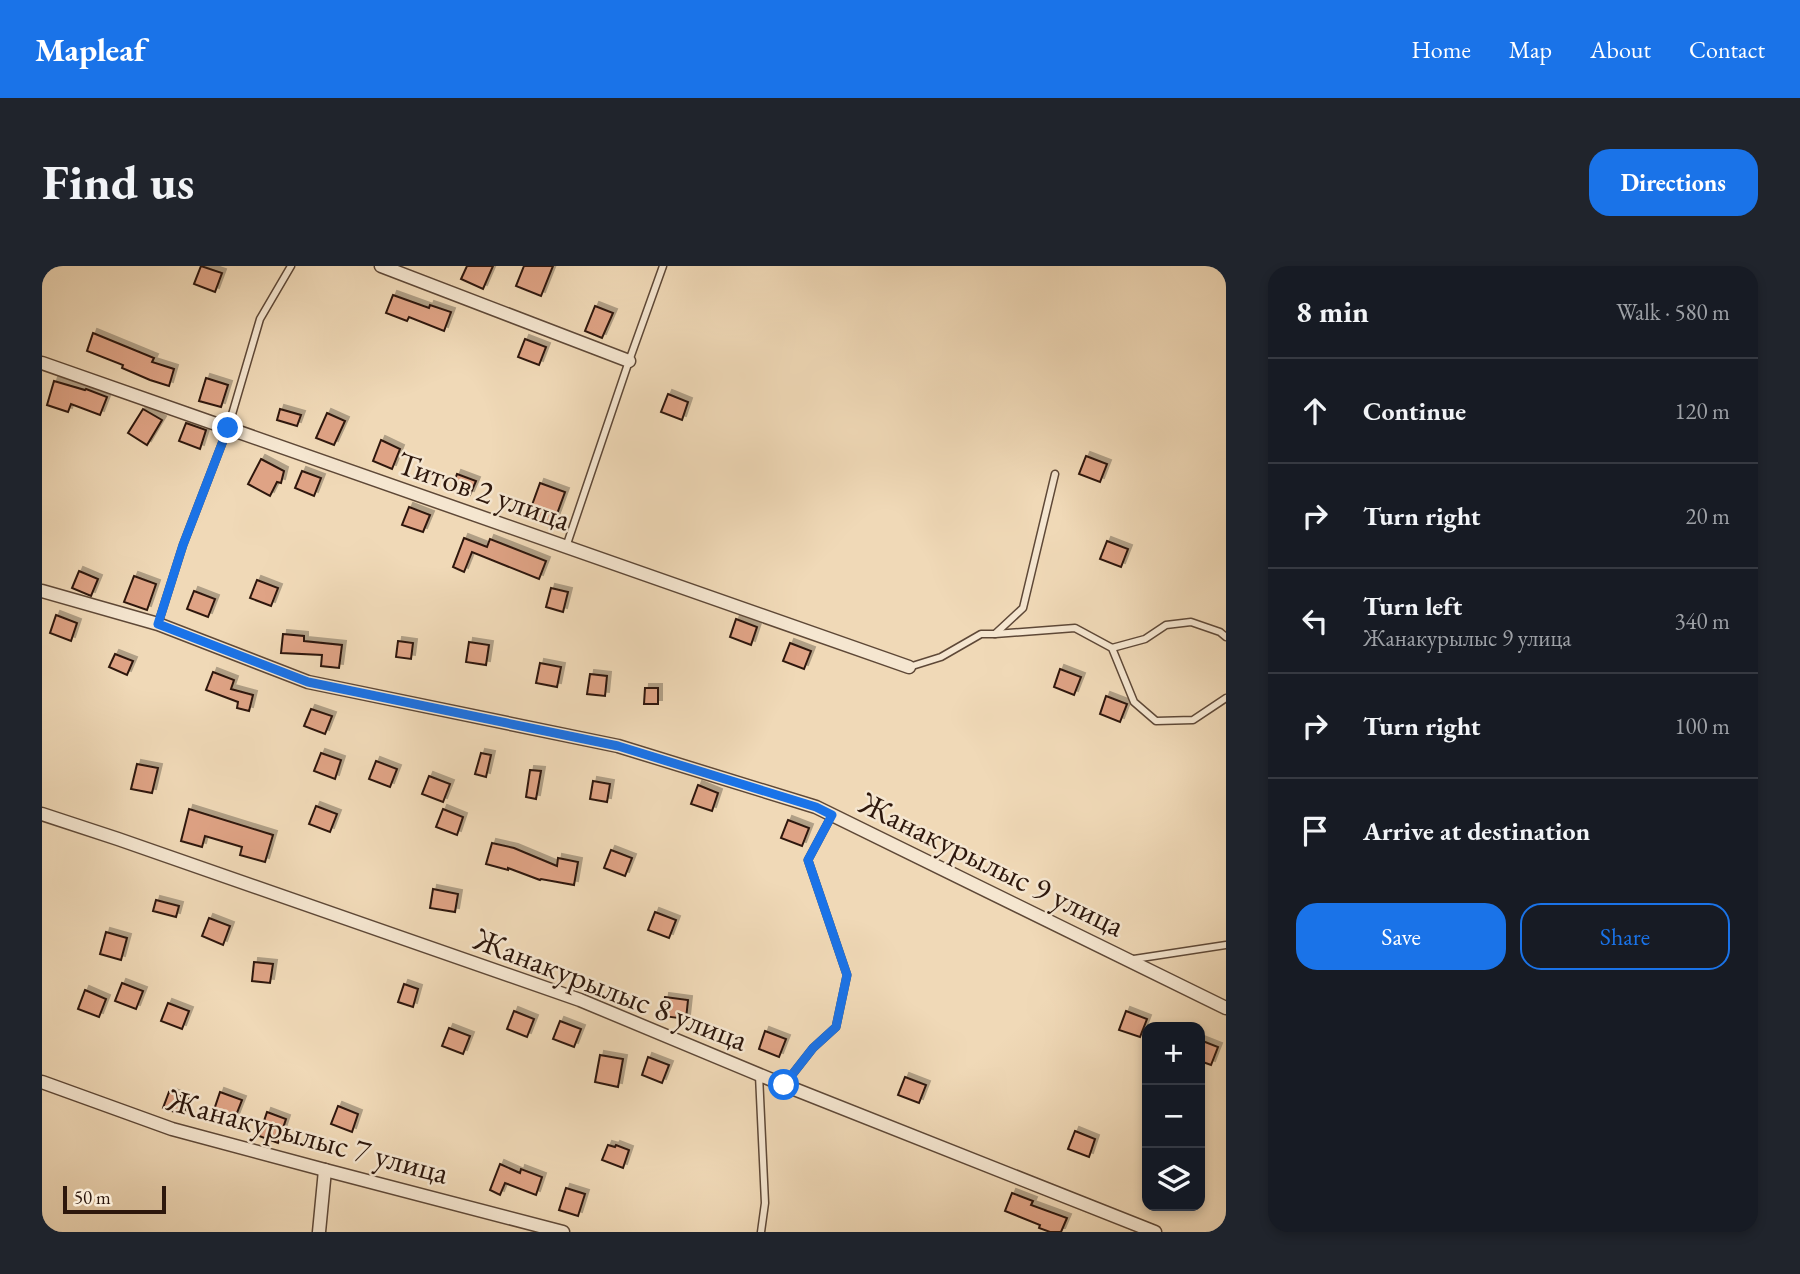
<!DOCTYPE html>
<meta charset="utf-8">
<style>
:root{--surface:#171b24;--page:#20242c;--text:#f1f3f6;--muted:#9ea1a6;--line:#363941;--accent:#1a73e8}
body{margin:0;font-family:"EB Garamond",serif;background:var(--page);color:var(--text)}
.controls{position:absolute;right:21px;bottom:21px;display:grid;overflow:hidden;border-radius:14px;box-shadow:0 4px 10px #0003}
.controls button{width:63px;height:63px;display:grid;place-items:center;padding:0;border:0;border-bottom:2px solid var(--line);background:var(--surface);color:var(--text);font:35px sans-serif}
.scale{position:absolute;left:21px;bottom:18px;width:103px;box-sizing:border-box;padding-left:7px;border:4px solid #2d170c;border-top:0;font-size:19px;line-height:24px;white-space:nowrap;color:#2d170c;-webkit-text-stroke:5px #f5e6d0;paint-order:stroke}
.stop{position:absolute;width:21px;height:21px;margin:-16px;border:5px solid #1a73e8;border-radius:50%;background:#fff}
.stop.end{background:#1a73e8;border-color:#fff;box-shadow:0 2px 7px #0008}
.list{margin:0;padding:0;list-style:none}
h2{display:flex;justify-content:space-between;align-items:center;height:91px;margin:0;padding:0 28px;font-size:30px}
h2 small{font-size:23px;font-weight:400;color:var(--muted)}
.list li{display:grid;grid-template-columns:46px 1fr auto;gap:21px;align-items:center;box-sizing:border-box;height:105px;padding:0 28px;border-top:2px solid var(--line)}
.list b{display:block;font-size:26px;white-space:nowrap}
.list p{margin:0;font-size:23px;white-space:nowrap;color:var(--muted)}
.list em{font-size:23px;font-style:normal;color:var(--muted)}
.actions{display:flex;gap:14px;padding:21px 28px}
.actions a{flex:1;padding:16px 0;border:2px solid var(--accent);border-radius:21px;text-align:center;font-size:24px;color:var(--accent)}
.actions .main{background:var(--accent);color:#fff}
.icon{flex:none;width:38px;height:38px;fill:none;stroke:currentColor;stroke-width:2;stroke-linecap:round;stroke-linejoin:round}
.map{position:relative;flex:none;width:1184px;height:966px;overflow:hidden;border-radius:21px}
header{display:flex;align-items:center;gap:42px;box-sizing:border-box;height:98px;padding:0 35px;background:var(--accent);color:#fff}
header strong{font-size:33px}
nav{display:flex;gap:38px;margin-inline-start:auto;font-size:24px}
.intro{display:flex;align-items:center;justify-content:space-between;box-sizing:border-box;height:168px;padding:0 42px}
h1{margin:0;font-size:49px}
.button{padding:18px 32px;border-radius:21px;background:var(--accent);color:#fff;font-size:24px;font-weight:700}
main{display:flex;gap:42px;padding:0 42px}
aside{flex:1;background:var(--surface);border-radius:21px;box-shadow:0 4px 10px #0003}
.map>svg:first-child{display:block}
.building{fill:#dfa385;stroke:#2d170c;stroke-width:2;filter:url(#shadow)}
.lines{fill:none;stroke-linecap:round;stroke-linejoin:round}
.service-casing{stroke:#5e4837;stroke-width:9}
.minor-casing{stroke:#5e4837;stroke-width:15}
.service{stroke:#f5e6d0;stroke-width:6}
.minor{stroke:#f5e6d0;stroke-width:12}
.route{stroke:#1a73e8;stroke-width:9}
.labels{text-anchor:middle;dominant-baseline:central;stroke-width:5;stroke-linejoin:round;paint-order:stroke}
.street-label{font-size:32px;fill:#2d170c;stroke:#f5e6d0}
</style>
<header>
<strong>Mapleaf</strong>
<nav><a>Home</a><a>Map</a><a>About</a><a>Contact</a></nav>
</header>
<div class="intro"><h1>Find us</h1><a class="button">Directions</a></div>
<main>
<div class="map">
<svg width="1184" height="966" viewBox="0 0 1184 966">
<defs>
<filter id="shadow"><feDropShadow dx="4" dy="-4" stdDeviation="0" flood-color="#0004"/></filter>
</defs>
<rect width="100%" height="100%" fill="#f0d9b7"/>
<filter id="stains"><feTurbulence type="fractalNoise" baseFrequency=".00286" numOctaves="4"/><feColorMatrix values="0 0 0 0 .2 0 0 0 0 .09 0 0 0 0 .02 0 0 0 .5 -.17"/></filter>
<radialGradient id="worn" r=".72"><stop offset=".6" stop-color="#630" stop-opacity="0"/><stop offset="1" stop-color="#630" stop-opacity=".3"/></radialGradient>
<g class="building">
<path d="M159 0 180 7 173 26 152 18Z"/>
<path d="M425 0H451L441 23 419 13Z"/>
<path d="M482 0H511L499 30 474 20Z"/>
<path d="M351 29 387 42 388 39 409 46 402 65 367 51 365 55 344 47Z"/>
<path d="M553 40 571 47 560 72 543 65Z"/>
<path d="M51 67 112 92 110 96 132 103 127 120 108 114 80 102 81 99 45 85Z"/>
<path d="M483 73 504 81 497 99 476 91Z"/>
<path d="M164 112 186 119 179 141 157 135Z"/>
<path d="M12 115 43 124 44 123 65 131 58 149 29 138 26 146 5 139Z"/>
<path d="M626 128 646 136 640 154 619 146Z"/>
<path d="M101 143 120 154 105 179 86 167Z"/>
<path d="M238 143 259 149 255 160 235 154Z"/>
<path d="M285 147 303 155 292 179 274 172Z"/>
<path d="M144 157 164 164 158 183 137 175Z"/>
<path d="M339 174 358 183 350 203 331 195Z"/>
<path d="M1044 190 1065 198 1058 216 1037 208Z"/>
<path d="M219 193 242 205 239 217 235 216 228 230 206 218Z"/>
<path d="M260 205 279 212 272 230 253 222Z"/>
<path d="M415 208 434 215 428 229 410 222Z"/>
<path d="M498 217 523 226 511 259 486 250Z"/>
<path d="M367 241 388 249 381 266 360 259Z"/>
<path d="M422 272 445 281 448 273 504 295 497 313 430 286 422 306 411 301Z"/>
<path d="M1065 275 1086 283 1079 301 1058 293Z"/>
<path d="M37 305 56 313 49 330 30 322Z"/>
<path d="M92 310 114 318 105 344 82 336Z"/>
<path d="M215 314 236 322 229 340 208 332Z"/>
<path d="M509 322 526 326 521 346 504 341Z"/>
<path d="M152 325 173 333 166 351 145 343Z"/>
<path d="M14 349 35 357 29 375 8 367Z"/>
<path d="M694 353 715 361 709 379 688 371Z"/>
<path d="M241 368 262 370V375L300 379 297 402 279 400 280 389 239 387Z"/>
<path d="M356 375 371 377 369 393 354 391Z"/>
<path d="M427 376 447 379 444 399 424 396Z"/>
<path d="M748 377 769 385 762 403 741 395Z"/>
<path d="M73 388 91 395 85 409 67 401Z"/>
<path d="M498 397 519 401 515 421 494 417Z"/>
<path d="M1018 403 1039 411 1032 429 1012 421Z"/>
<path d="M171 406 192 414 189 423 211 429 207 445 195 442 196 436 164 424Z"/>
<path d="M548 408 565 410 563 430 545 428Z"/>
<path d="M603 422H616V438H602Z"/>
<path d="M1064 430 1085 438 1078 456 1058 448Z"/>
<path d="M269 443 290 450 283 468 262 460Z"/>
<path d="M279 487 299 494 293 513 272 505Z"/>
<path d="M439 487 449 489 444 511 433 508Z"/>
<path d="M334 495 355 503 348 521 327 513Z"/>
<path d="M95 498 116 502 110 527 89 523Z"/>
<path d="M488 504 499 505 494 533 484 531Z"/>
<path d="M387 510 408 518 401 536 380 528Z"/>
<path d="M551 515 568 518 565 536 548 533Z"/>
<path d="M656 519 676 527 670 545 649 538Z"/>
<path d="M274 540 295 548 288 566 267 558Z"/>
<path d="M147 543 231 569 223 596 198 589 200 581 163 570 160 581 139 575Z"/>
<path d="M401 543 421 551 415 569 394 561Z"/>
<path d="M746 554 767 562 760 580 739 572Z"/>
<path d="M450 577 472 582 515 600 516 592 536 596 532 619 499 613 498 614 466 602V604L444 598Z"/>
<path d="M569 584 590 592 583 610 562 602Z"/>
<path d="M391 623 416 628 413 646 388 642Z"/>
<path d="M114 634 137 640 134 651 111 645Z"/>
<path d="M613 646 634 654 627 672 606 664Z"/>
<path d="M167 652 188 660 181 679 160 670Z"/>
<path d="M64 666 85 672 79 694 58 688Z"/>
<path d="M212 696 231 698 228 717 210 715Z"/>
<path d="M80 717 101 725 94 743 73 735Z"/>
<path d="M362 718 376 723 371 741 356 736Z"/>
<path d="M43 724 64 733 57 751 36 743Z"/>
<path d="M623 731 646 734 644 753 621 750Z"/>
<path d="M126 737 147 745 140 763 119 755Z"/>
<path d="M472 745 492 753 485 771 465 763Z"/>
<path d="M1084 745 1105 753 1098 771 1077 764Z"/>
<path d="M518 755 539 763 532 781 511 773Z"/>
<path d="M407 762 428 770 421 788 400 780Z"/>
<path d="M723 765 744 773 737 791 717 783Z"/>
<path d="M1158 774 1176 781 1169 799 1158 795Z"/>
<path d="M558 789 581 793 576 821 553 816Z"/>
<path d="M606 791 627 799 620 817 600 809Z"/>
<path d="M863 811 884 819 877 837 856 829Z"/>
<path d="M127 826 147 833 141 849 121 842Z"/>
<path d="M178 826 200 834 193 852 172 844Z"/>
<path d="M296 840 316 848 310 866 289 858Z"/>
<path d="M225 846 244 853 236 877 217 870Z"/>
<path d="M1033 865 1053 873 1047 891 1026 883Z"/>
<path d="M566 879 573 881 574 879 587 884 581 902 560 894Z"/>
<path d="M458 898 478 907 479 903 500 911 494 929 463 917 458 929 448 924Z"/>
<path d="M524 922 543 928 536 950 517 944Z"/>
<path d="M970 927 991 935 989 939 1025 952 1019 966H1008L997 962 998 959 963 945Z"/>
</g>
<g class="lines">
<defs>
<g id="service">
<path d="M524 281 587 95 621 0"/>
<path d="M116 358 141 279 186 162 218 53 249 0"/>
<path d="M953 368 1033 362 1070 382 1092 436 1114 455 1151 454 1184 432"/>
<path d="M1070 382 1103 373 1124 359 1149 356 1178 366 1184 371"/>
<path d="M867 401 899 391 939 368H953L981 342 1013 208"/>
<path d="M1092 693 1184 679"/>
<path d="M717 809 723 937 719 966"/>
<path d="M742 819 771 782 794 761 805 709 766 594 790 549"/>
</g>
<g id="minor">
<path d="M339 0 587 95"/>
<path d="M0 97 867 401"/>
<path d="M0 325 116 358 266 416 576 480 774 541 1184 742"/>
<path d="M0 548 76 573 538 734 742 819 1113 966"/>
<path d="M0 816 130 863 283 904 521 966"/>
<path d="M277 966 283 904"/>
</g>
</defs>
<use href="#service" class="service-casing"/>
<use href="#minor" class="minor-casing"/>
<use href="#service" class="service"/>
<use href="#minor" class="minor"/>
</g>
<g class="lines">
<path class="route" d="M186 162 141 279 116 358 266 416 576 480 774 541 790 549 766 594 805 709 794 761 771 782 742 819"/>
</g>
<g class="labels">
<g class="street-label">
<text transform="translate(442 225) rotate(19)">Титов 2 улица</text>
<text transform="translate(950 598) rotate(26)">Жанакурылыс 9 улица</text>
<text transform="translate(569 723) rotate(21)">Жанакурылыс 8 улица</text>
<text transform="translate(266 870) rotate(15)">Жанакурылыс 7 улица</text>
</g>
</g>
<rect width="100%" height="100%" filter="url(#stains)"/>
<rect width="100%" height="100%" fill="url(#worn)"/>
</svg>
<div class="controls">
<button>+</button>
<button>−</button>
<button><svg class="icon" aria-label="layers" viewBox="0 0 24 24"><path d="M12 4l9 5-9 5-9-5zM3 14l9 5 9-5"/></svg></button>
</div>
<div class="scale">50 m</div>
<div class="stop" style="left:742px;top:819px"></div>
<div class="stop end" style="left:186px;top:162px"></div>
</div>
<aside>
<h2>8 min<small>Walk · 580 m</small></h2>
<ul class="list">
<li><svg class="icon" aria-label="ahead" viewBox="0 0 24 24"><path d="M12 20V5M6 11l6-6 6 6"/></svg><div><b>Continue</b></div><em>120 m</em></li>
<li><svg class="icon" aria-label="right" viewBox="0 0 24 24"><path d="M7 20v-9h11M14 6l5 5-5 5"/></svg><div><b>Turn right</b></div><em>20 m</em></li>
<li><svg class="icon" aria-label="left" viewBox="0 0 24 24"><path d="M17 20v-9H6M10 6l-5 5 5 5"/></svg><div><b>Turn left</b><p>Жанакурылыс 9 улица</p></div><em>340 m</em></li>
<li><svg class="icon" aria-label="right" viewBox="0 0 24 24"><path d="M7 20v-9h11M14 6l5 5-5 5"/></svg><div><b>Turn right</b></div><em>100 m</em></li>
<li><svg class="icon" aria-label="arrive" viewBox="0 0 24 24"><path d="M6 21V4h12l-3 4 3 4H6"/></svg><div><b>Arrive at destination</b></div></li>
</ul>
<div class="actions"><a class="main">Save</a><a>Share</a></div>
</aside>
</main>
